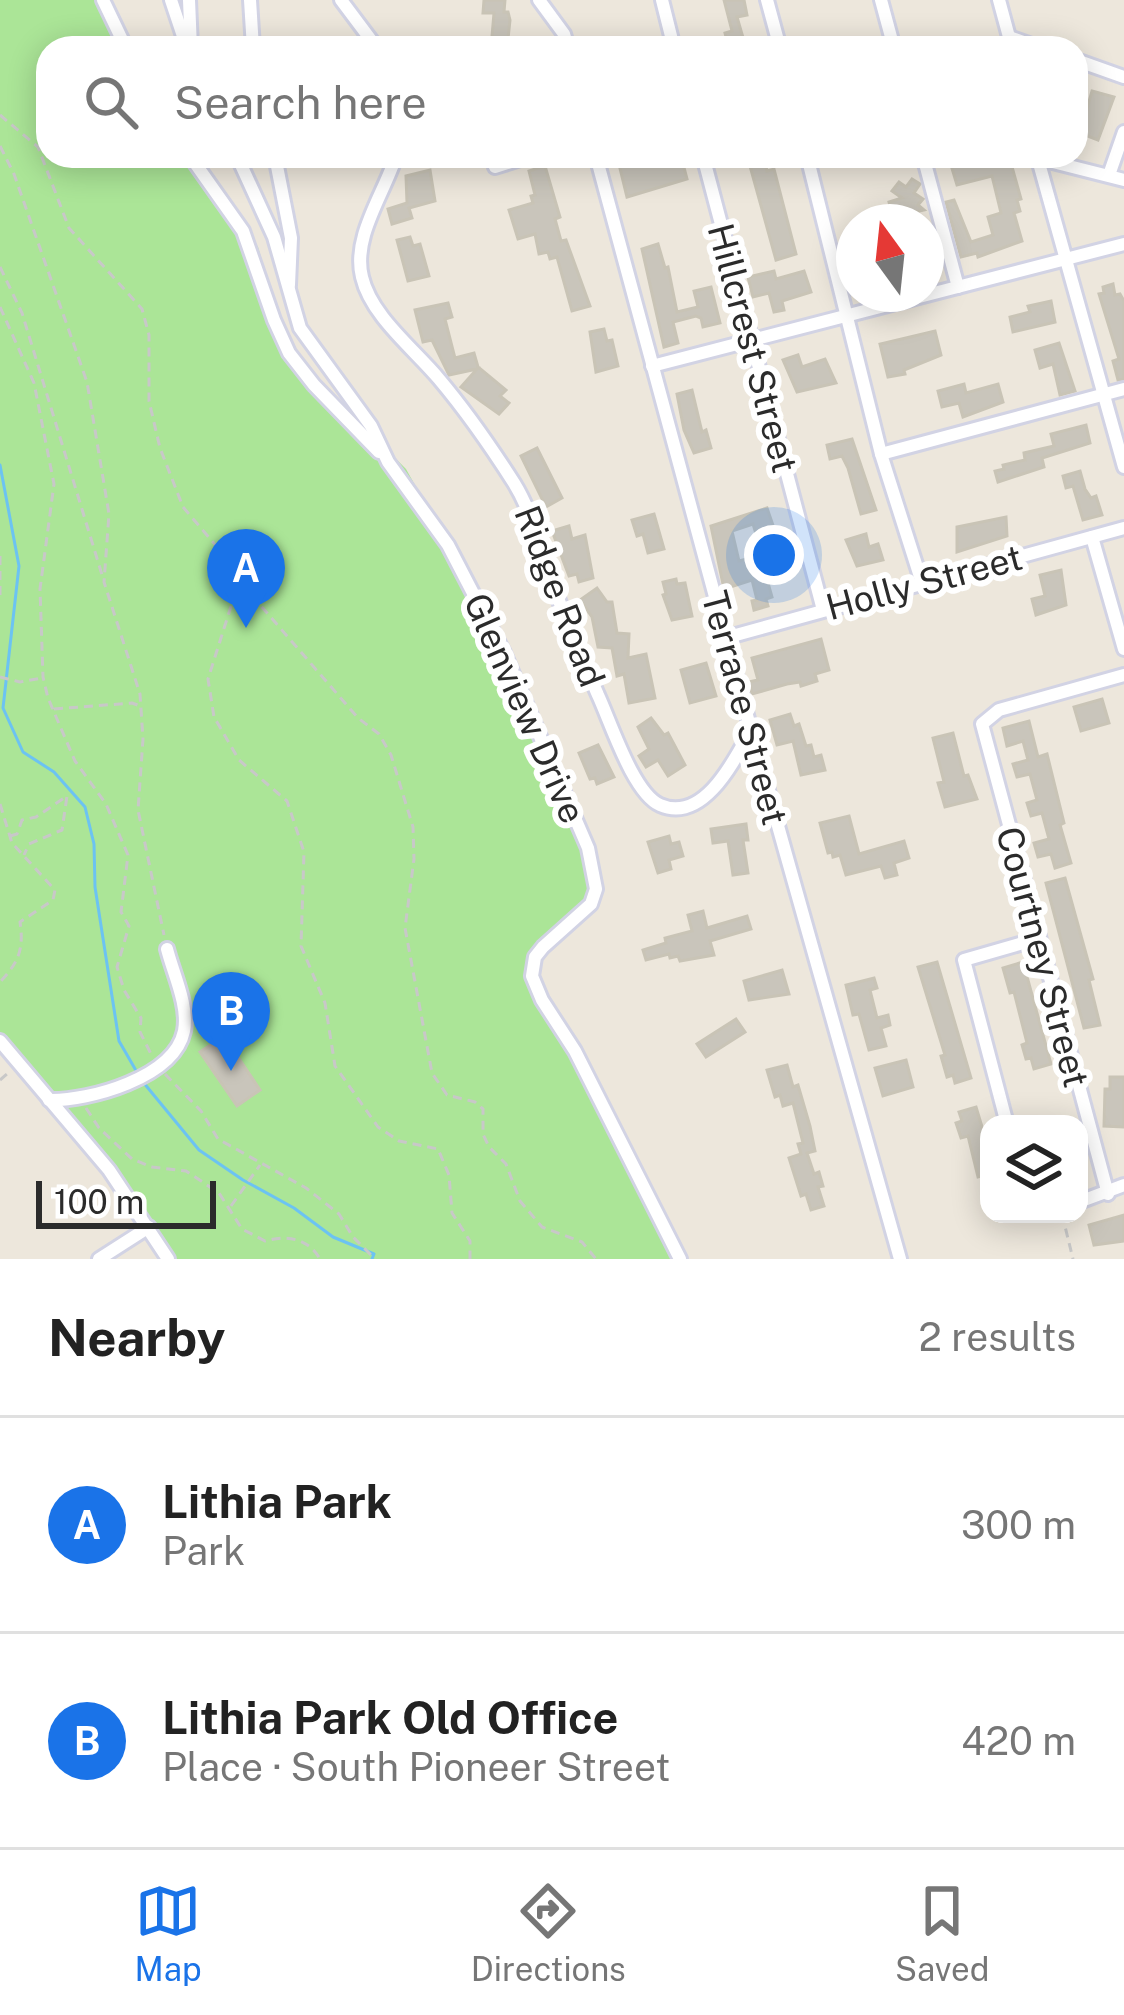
<!DOCTYPE html>
<meta charset="utf-8">
<style>
:root{--surface:#fff;--page:#f6f6f6;--text:#222;--muted:#767676;--line:#e0e0e0;--accent:#1a73e8}
body{margin:0;font-family:"Public Sans",sans-serif;background:var(--page);color:var(--text)}
.controls{position:absolute;right:36px;bottom:36px;display:grid;overflow:hidden;border-radius:24px;box-shadow:0 6px 30px #0003}
.controls button{width:108px;height:108px;display:grid;place-items:center;padding:0;border:0;border-bottom:3px solid var(--line);background:var(--surface);color:var(--text);font:60px sans-serif}
.compass{position:absolute;left:836px;top:204px;width:108px;height:108px;border-radius:50%;background:var(--surface);box-shadow:0 6px 30px #0003;rotate:345deg}
.scale{position:absolute;left:36px;bottom:30px;width:180px;box-sizing:border-box;padding-left:12px;border:6px solid #2b2b2b;border-top:0;font-size:33px;line-height:42px;white-space:nowrap;color:#2b2b2b;-webkit-text-stroke:9px #fff;paint-order:stroke}
.you{position:absolute;left:774px;top:555px;width:42px;height:42px;margin:-30px;border:9px solid #fff;border-radius:50%;background:#1a73e8;box-shadow:0 0 0 18px #1a73e833}
.badge{display:grid;place-items:center;width:78px;height:78px;border-radius:50%;background:var(--accent);color:#fff;font-size:39px;font-weight:700}
.pin{position:absolute;translate:-50% -99px;filter:drop-shadow(0 3px 6px #0008)}
.pin::after{content:'';position:absolute;top:63px;width:42px;height:36px;background:inherit;clip-path:polygon(0 0,100% 0,50% 100%)}
.list{margin:0;padding:0;list-style:none}
h2{display:flex;justify-content:space-between;align-items:center;height:156px;margin:0;padding:0 48px;font-size:51px}
h2 small{font-size:39px;font-weight:400;color:var(--muted)}
.list li{display:grid;grid-template-columns:78px 1fr auto;gap:36px;align-items:center;box-sizing:border-box;height:216px;padding:0 48px;border-top:3px solid var(--line)}
.list b{display:block;font-size:45px;white-space:nowrap}
.list p{margin:0;font-size:39px;white-space:nowrap;color:var(--muted)}
.list em{font-size:39px;font-style:normal;color:var(--muted)}
.icon{flex:none;width:66px;height:66px;fill:none;stroke:currentColor;stroke-width:2;stroke-linecap:round;stroke-linejoin:round}
.map{position:relative;flex:none;width:1124px;height:1259px;overflow:hidden}
.search{position:absolute;background:var(--surface);box-shadow:0 6px 30px #0003;left:36px;right:36px;top:36px;height:132px;display:flex;align-items:center;gap:30px;box-sizing:border-box;padding:0 42px;border-radius:36px;color:var(--muted);font-size:45px}
.sheet{height:588px;background:var(--surface)}
nav{display:flex;justify-content:space-around;align-items:center;box-sizing:border-box;height:168px;border-top:3px solid var(--line);background:var(--surface);font-size:33px;color:var(--muted)}
nav a{display:grid;justify-items:center;gap:6px}
nav .on{color:var(--accent)}
.map>svg:first-child{display:block}
.green{fill:#abe597}
.lines{fill:none;stroke-linecap:round;stroke-linejoin:round}
.stream{stroke:#6cc3f2;stroke-width:3}
.building{fill:#c9c5bb;stroke:#c9c4b6;stroke-width:3}
.minor-casing{stroke:#d2d3e4;stroke-width:18}
.path{stroke:#c8c8c8;stroke-width:3;stroke-dasharray:9 6;stroke-linecap:butt}
.minor{stroke:#fff;stroke-width:12}
.labels{text-anchor:middle;dominant-baseline:central;stroke-width:12;stroke-linejoin:round;paint-order:stroke}
.street-label{font-size:36px;fill:#2b2b2b;stroke:#fff}
</style>
<div class="map">
<svg width="1124" height="1259" viewBox="0 0 1124 1259">
<rect width="100%" height="100%" fill="#ede7dc"/>
<path class="green" d="M0 0H111L134 48H48V156H199L258 247 278 315 305 367 406 469 464 573 588 848 591 904 543 947 532 976 680 1259H168L149 1227 0 1041Z"/>
<g class="lines">
<g class="stream">
<path d="M0 465 19 566 3 708 23 752 54 772 85 807 94 844 95 887 119 1041 138 1074"/>
<path d="M143 1082 199 1150 243 1180 294 1208 333 1237 374 1254 372 1259"/>
</g>
</g>
<g class="building">
<path d="M484 0H505L504 12H508L510 20 507 48H491L494 13H483Z"/>
<path d="M724 0H744L747 15 737 17 746 48H729L725 33 732 31Z"/>
<path d="M1092 91 1114 97 1098 140 1080 133Z"/>
<path d="M617 156H638L640 165 659 161 658 156H681L687 179 627 197Z"/>
<path d="M989 156H1009L1021 199 1017 200 1020 211 1014 213 1022 241 978 257 977 253 961 257 946 202 954 200 971 242 993 235 988 217 1001 213 992 176 957 185 951 165Z"/>
<path d="M765 162 767 171 774 169 796 254 776 260 750 166Z"/>
<path d="M545 166 560 217 555 219 561 241 566 240 590 306 572 311 557 257 550 259 548 252 539 254 535 234 518 239 509 210 533 203 531 196 535 195 529 171Z"/>
<path d="M430 170 435 201 409 208 412 218 392 224 388 209 407 203 406 176Z"/>
<path d="M912 179 920 184 914 193 923 199 918 205 924 210 893 217 889 202 902 198 892 191 899 182 906 187Z"/>
<path d="M410 237 413 246 420 244 429 276 408 281 397 240Z"/>
<path d="M658 244 665 268 668 267 677 312 698 307 694 291 711 287 720 323 703 327 701 318 696 316 673 322 678 343 664 347 642 249Z"/>
<path d="M774 271 776 279 804 271 811 292 782 301 784 310 774 312 769 293 753 297 748 277Z"/>
<path d="M1113 284 1115 295 1120 294 1124 301V379L1118 380 1113 361 1119 359 1099 294 1104 293 1103 287Z"/>
<path d="M1051 301 1055 322 1013 332 1010 317 1030 312 1028 306Z"/>
<path d="M448 303 452 317 445 319 455 358 474 353 478 367 506 390 500 396 509 403 499 414 461 387 477 369 449 375 432 340 423 342 415 310Z"/>
<path d="M604 329 607 341 612 340 618 366 596 372 590 332Z"/>
<path d="M935 331 941 355 904 370 905 374 888 377 880 344Z"/>
<path d="M1059 343 1075 391 1060 395 1053 364 1040 368 1035 350Z"/>
<path d="M798 355 802 367 825 359 836 383 797 392 783 360Z"/>
<path d="M964 384 966 393 998 384 1003 402 963 417 959 403 942 407 938 391Z"/>
<path d="M692 390 702 432 706 430 711 448 694 453 684 430 677 394Z"/>
<path d="M1086 425 1090 443 1042 458 1044 467 998 482 995 471 1004 469 1003 465 1025 460 1024 453 1054 446 1051 434Z"/>
<path d="M852 439 876 510 861 514 848 468 842 456 830 459 827 445Z"/>
<path d="M537 448 562 498 546 507 521 456Z"/>
<path d="M1080 471 1085 489 1091 498 1096 496 1102 515 1083 520 1073 486 1066 488 1063 476Z"/>
<path d="M767 508 776 534 758 540 753 524 732 531 739 561 762 555 765 566 770 565 773 574 766 576 772 597 766 599 768 606 754 610 752 601 757 600 752 580 724 589 711 526Z"/>
<path d="M654 514 664 549 648 553 643 534 637 536 632 520Z"/>
<path d="M1006 517 1007 536 957 552V527Z"/>
<path d="M569 526 572 539 585 535 593 578 579 582 577 574 569 576 552 531Z"/>
<path d="M866 534 869 547 878 544 883 560 857 566 846 540Z"/>
<path d="M1061 570 1066 605 1036 615 1032 599 1045 596 1040 575Z"/>
<path d="M676 579 677 584 685 583 692 616 672 620 663 595 666 594 663 582Z"/>
<path d="M597 588 607 602H612L617 633 629 634 628 658 646 654 655 698 629 703 624 674 617 676 612 648 598 647 592 617 580 600Z"/>
<path d="M821 639 829 670 815 674 817 681 801 686 800 682 787 684 752 694 749 682 758 680 752 658Z"/>
<path d="M706 663 716 696 690 703 681 670Z"/>
<path d="M1102 699 1109 723 1081 731 1074 707Z"/>
<path d="M790 714 794 726 799 724 806 746 811 745 814 757 821 755 825 770 801 775 793 741 777 745 770 720Z"/>
<path d="M651 718 664 735 668 733 685 765 668 776 658 760 646 767 639 756 649 749 638 727Z"/>
<path d="M1029 721 1038 757 1047 754 1064 823 1060 825 1071 863 1055 868 1051 854 1038 857 1034 843 1049 839 1042 813 1031 816 1027 803 1037 800 1030 774 1017 777 1013 764 1028 760 1023 741 1007 746 1003 728Z"/>
<path d="M953 733 964 776 968 775 977 799 945 807 938 783 944 782 933 738Z"/>
<path d="M598 745 614 777 597 784 595 778 590 779 579 753Z"/>
<path d="M849 816 859 854 904 841 909 858 894 863 897 875 885 878 881 866 846 875 840 855 833 857 832 852 828 853 820 823Z"/>
<path d="M746 824 748 840H743L748 873 733 875 728 841 713 843 711 829Z"/>
<path d="M669 836 671 844 679 842 683 856 669 860 671 869 658 873 648 842Z"/>
<path d="M1065 878 1093 979 1089 980 1100 1025 1084 1028 1046 883Z"/>
<path d="M703 911 707 928 747 916 751 929 710 941 714 955 680 961 678 956 670 958 669 954 646 960 643 950 666 943 665 938 692 931 688 915Z"/>
<path d="M937 962 971 1078 955 1083 953 1075 947 1077 941 1056 945 1055 918 967Z"/>
<path d="M1023 962 1051 1064 1034 1069 1031 1058 1026 1059 1022 1045 1027 1043 1014 992 1010 993 1003 968Z"/>
<path d="M782 970 789 994 749 1000 744 981Z"/>
<path d="M874 978 877 988 870 990 877 1018 888 1015 890 1025 881 1028 886 1046 869 1050 859 1014 853 1015 846 985Z"/>
<path d="M736 1019 745 1032 706 1057 697 1044Z"/>
<path d="M224 1036 260 1090 237 1106 200 1052Z"/>
<path d="M906 1060 913 1087 883 1096 875 1068Z"/>
<path d="M787 1065 793 1087 798 1085 810 1126 815 1151 807 1153 814 1174 819 1172 823 1186 818 1187 824 1206 811 1210 806 1194 801 1196 789 1158 801 1154 798 1144 803 1143 793 1103 783 1106 780 1095 775 1097 767 1070Z"/>
<path d="M1110 1077H1124V1127L1104 1126 1105 1089H1110Z"/>
<path d="M976 1107 989 1150V1174L978 1177 968 1136 961 1138 956 1123 962 1121 959 1112Z"/>
<path d="M1124 1215V1241L1094 1245 1089 1225Z"/>
</g>
<g class="lines">
<defs>
<g id="minor">
<path d="M103 0 126 48"/>
<path d="M171 0 187 48"/>
<path d="M189 0 191 48"/>
<path d="M250 0 253 48"/>
<path d="M341 0 377 48"/>
<path d="M539 0 564 34 568 48"/>
<path d="M662 0 674 48"/>
<path d="M767 0 780 48"/>
<path d="M881 0 894 48"/>
<path d="M999 0 1012 48"/>
<path d="M1009 37 1040 48"/>
<path d="M1076 60 1124 77"/>
<path d="M190 156 243 231 274 320 289 353 314 385 379 452"/>
<path d="M237 156 274 237 300 328 371 426 388 462 448 545 504 653 588 848 596 889 591 904 543 947 535 957 532 976 542 1000 575 1051 680 1259"/>
<path d="M275 156 291 238 289 285"/>
<path d="M396 156C384 194 352 237 362 277 371 316 414 349 439 379 466 411 491 447 514 483 532 512 539 544 550 576 564 617 581 656 598 695 611 723 633 793 660 805 704 824 735 759 751 730"/>
<path d="M596 156 751 730 900 1259"/>
<path d="M703 156 823 610"/>
<path d="M807 156 881 454 922 583"/>
<path d="M923 156 958 287"/>
<path d="M1037 156 1124 467"/>
<path d="M1037 158 1124 180"/>
<path d="M495 167 530 156"/>
<path d="M1109 175 1124 132"/>
<path d="M652 366 1124 244"/>
<path d="M881 454 1124 389"/>
<path d="M1092 537 1124 649"/>
<path d="M725 638 1124 528"/>
<path d="M0 1041 109 1170 168 1259"/>
<path d="M49 1100C89 1101 174 1078 184 1031 189 1006 173 973 167 949"/>
<path d="M1007 1124 964 960 1037 939"/>
<path d="M1108 1194 982 724 999 710 1124 675"/>
<path d="M1079 1202 1124 1185"/>
<path d="M99 1259 149 1227"/>
</g>
</defs>
<use href="#minor" class="minor-casing"/>
<g class="path">
<path d="M0 115 38 147 69 228 142 309 149 335V401L160 448 183 507 235 568 239 581 208 679 214 717 239 760 287 801 304 852 301 946 325 1003 335 1066 378 1127 399 1141 438 1149 449 1175 452 1213 470 1241V1259"/>
<path d="M0 146 14 174 87 382 109 514 104 582 140 694 143 739 138 810 164 935"/>
<path d="M0 267 22 313 103 578"/>
<path d="M0 307 34 383 54 484 40 589 43 677 48 698 75 761 106 804 128 855 121 912 129 926 117 967 124 990 141 1018 140 1032 152 1056"/>
<path d="M0 556V598"/>
<path d="M242 584 358 718 379 734 391 755 413 827 414 859 405 928 432 1073 447 1095 475 1102 483 1109V1134L489 1147 506 1164 520 1201 542 1227 582 1242 596 1259"/>
<path d="M0 677 20 682 42 678"/>
<path d="M54 709 132 703 140 706"/>
<path d="M0 804 12 843 55 890 53 900 20 922C24 949 19 962 0 982"/>
<path d="M10 836 17 834 22 820 36 817 67 796 62 830 29 844 24 855"/>
<path d="M165 1074 201 1111 218 1139 306 1188 339 1214 353 1237 375 1259"/>
<path d="M0 1080 8 1073"/>
<path d="M86 1108 99 1128 132 1159 152 1167 186 1171 219 1193 242 1229 265 1241C287 1235 308 1238 320 1259"/>
<path d="M231 1206 260 1165"/>
<path d="M1062 1214 1073 1259"/>
</g>
<use href="#minor" class="minor"/>
</g>
<g class="labels">
<g class="street-label">
<text transform="translate(753 348) rotate(75)">Hillcrest Street</text>
<text transform="translate(924 582) rotate(-15)">Holly Street</text>
<text transform="translate(560 596) rotate(69)">Ridge Road</text>
<text transform="translate(525 708) rotate(66)">Glenview Drive</text>
<text transform="translate(745 708) rotate(75)">Terrace Street</text>
<text transform="translate(1043 957) rotate(75)">Courtney Street</text>
</g>
</g>
</svg>
<div class="controls">
<button><svg class="icon" aria-label="layers" viewBox="0 0 24 24"><path d="M12 4l9 5-9 5-9-5zM3 14l9 5 9-5"/></svg></button>
</div>
<svg class="compass" viewBox="-18 -18 36 36"><path d="M0-13l5 13h-10z" fill="#e53935"/><path d="M0 13l5-13h-10z" fill="#767676"/></svg>
<div class="scale">100 m</div>
<div class="you"></div>
<div class="pin badge" style="left:246px;top:628px">A</div>
<div class="pin badge" style="left:231px;top:1071px">B</div>
<div class="search"><svg class="icon" aria-label="search" viewBox="0 0 24 24"><circle cx="10" cy="10" r="6"/><path d="M15 15l6 6"/></svg>Search here</div>
</div>
<section class="sheet">
<h2>Nearby<small>2 results</small></h2>
<ul class="list">
<li><span class="badge">A</span><div><b>Lithia Park</b><p>Park</p></div><em>300 m</em></li>
<li><span class="badge">B</span><div><b>Lithia Park Old Office</b><p>Place · South Pioneer Street</p></div><em>420 m</em></li>
</ul>
</section>
<nav>
<a class="on"><svg class="icon" aria-label="map" viewBox="0 0 24 24"><path d="M3 6l6-2 6 2 6-2v14l-6 2-6-2-6 2zM9 4v14M15 6v14"/></svg>Map</a>
<a><svg class="icon" aria-label="directions" viewBox="0 0 24 24"><path d="M12 3l9 9-9 9-9-9zM9 14v-3h6M13 9l2 2-2 2"/></svg>Directions</a>
<a><svg class="icon" aria-label="saved" viewBox="0 0 24 24"><path d="M7 4h10v16l-5-4-5 4z"/></svg>Saved</a>
</nav>
